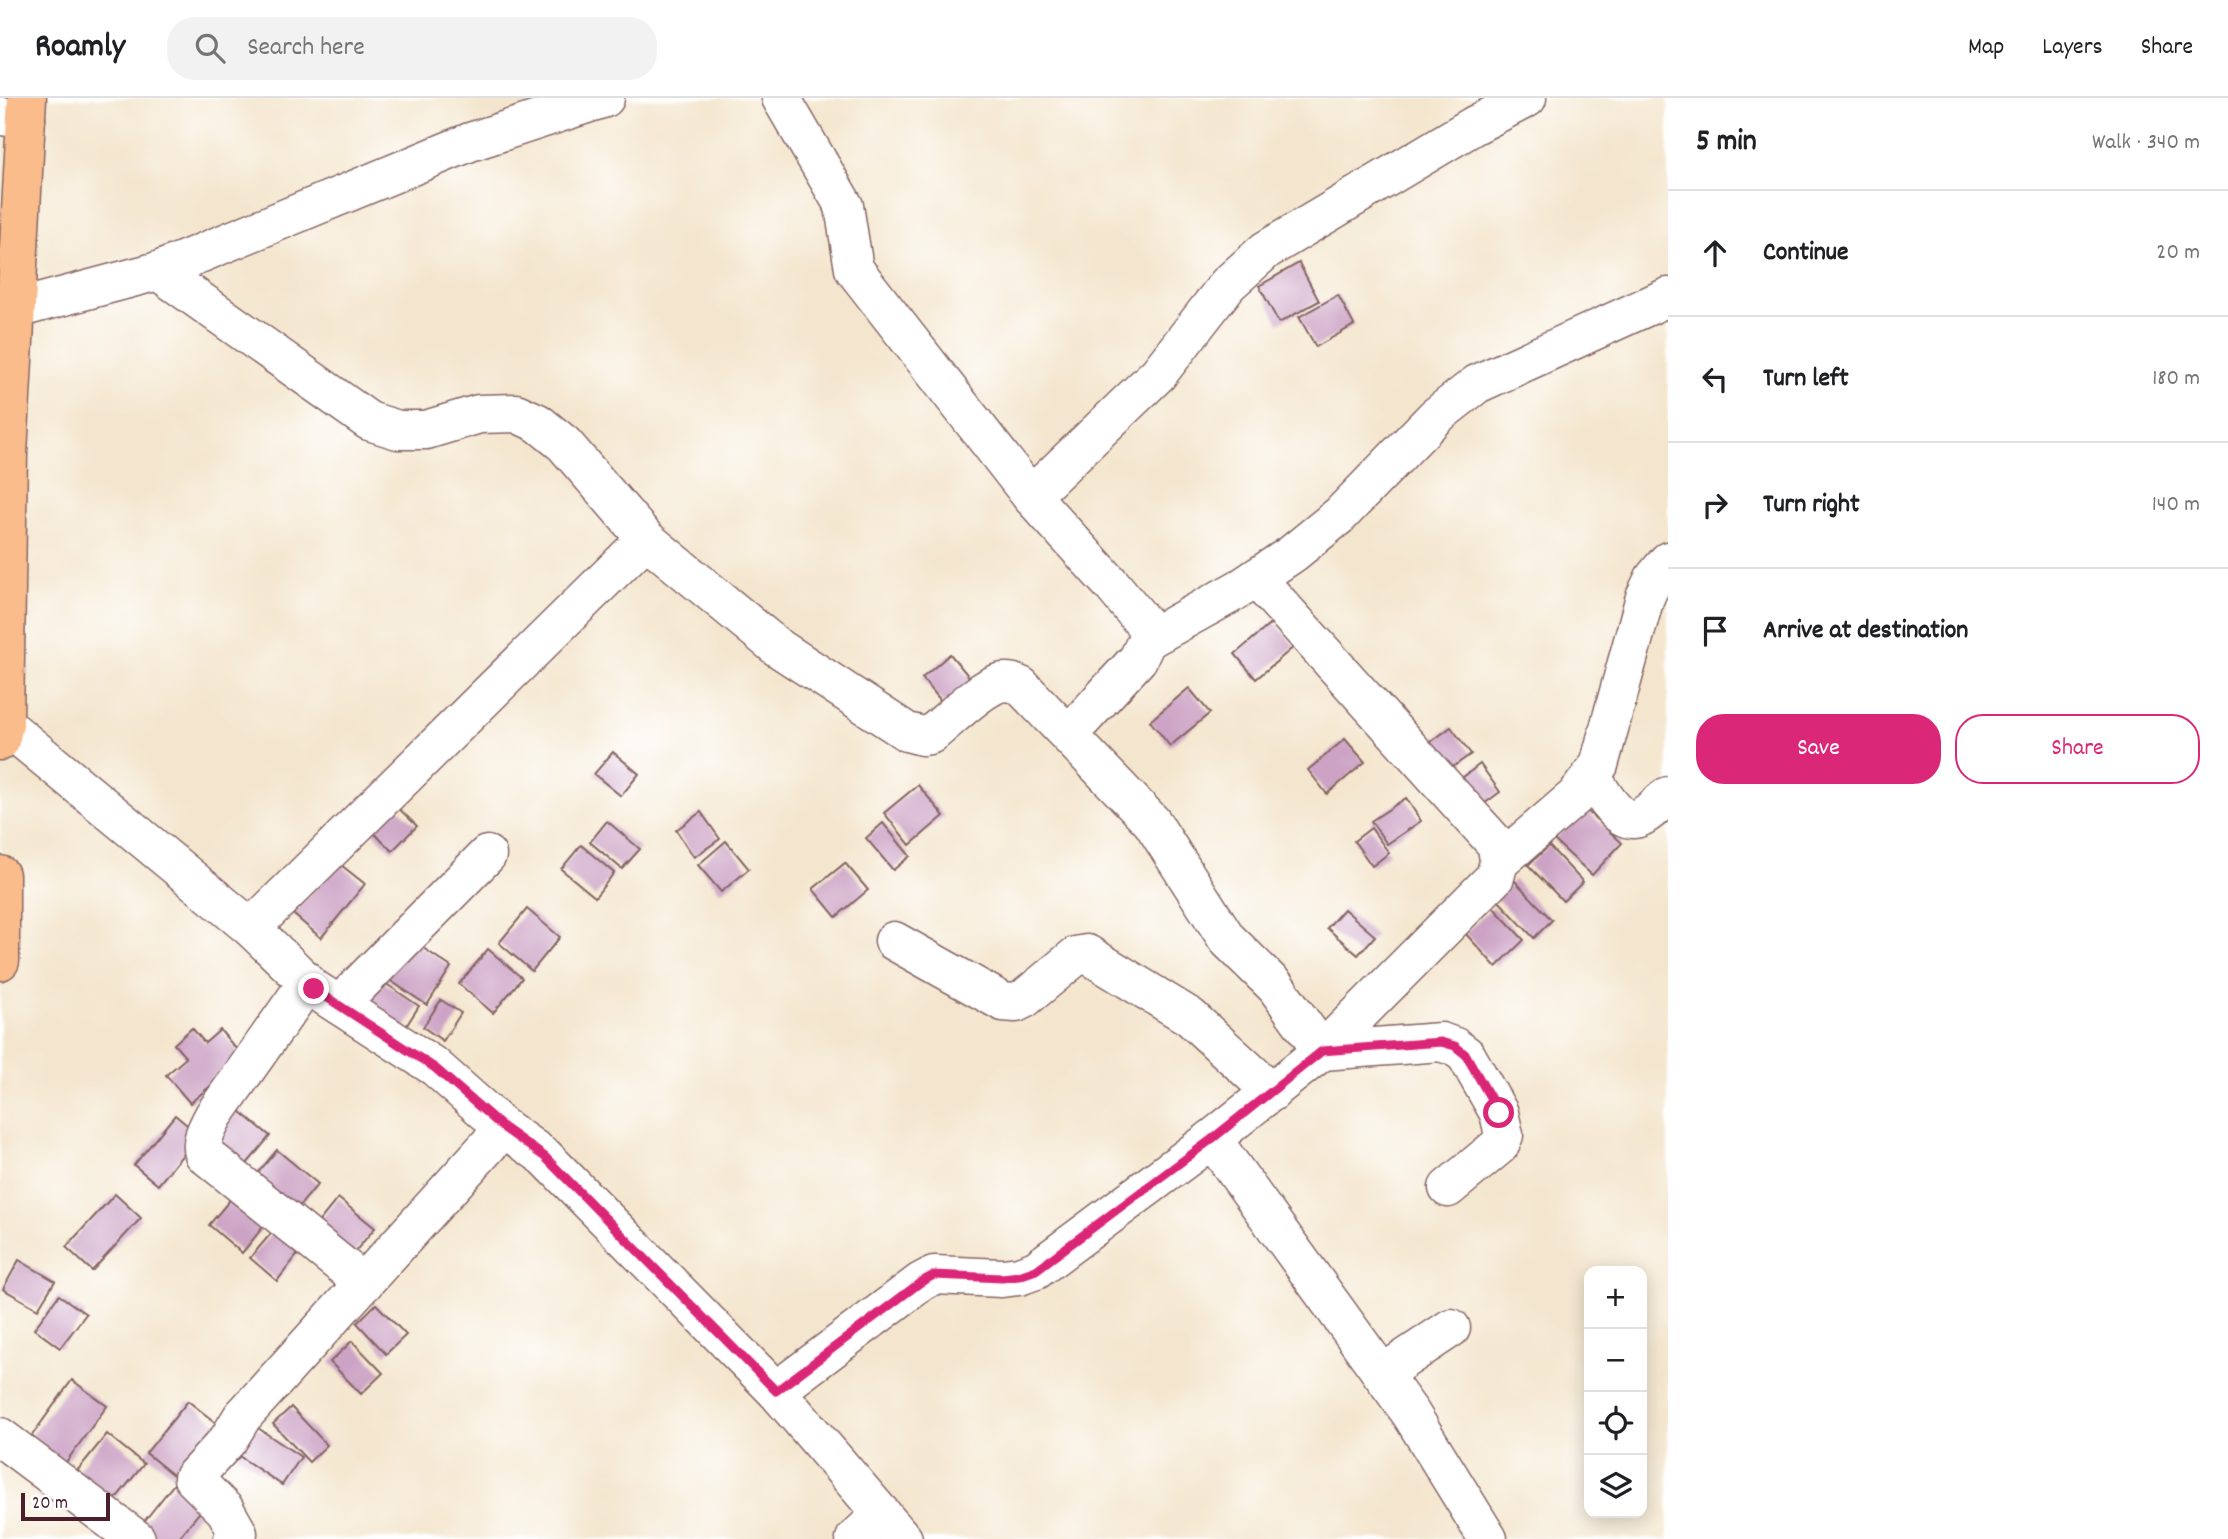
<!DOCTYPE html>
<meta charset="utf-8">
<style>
:root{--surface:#fff;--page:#f2f2f2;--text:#202124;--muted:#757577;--line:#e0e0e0;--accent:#db2777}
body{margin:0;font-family:Dekko,sans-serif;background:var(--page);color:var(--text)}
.controls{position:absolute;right:21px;bottom:21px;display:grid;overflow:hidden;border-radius:14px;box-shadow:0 4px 18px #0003}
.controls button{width:63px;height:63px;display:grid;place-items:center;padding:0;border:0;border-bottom:2px solid var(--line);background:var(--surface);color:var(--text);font:35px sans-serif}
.scale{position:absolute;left:21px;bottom:18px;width:89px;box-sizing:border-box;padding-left:7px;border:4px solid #4a1f2b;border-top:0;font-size:19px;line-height:24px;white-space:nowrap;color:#4a1f2b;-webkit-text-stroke:5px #fff;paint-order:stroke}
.stop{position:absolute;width:21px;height:21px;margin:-16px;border:5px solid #db2777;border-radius:50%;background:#fff}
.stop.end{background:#db2777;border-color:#fff;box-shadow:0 2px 7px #0008}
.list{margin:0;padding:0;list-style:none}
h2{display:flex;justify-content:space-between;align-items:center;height:91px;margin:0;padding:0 28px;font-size:30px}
h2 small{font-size:23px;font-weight:400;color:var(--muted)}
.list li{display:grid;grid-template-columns:46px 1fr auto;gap:21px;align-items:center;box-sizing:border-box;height:126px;padding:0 28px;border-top:2px solid var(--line)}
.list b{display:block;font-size:26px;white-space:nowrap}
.list em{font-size:23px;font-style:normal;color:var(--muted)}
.actions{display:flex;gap:14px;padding:21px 28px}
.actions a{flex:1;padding:16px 0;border:2px solid var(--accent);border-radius:28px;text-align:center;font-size:24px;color:var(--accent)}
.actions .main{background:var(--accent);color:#fff}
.icon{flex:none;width:38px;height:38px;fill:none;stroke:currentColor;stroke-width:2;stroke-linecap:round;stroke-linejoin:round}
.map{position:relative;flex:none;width:1668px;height:1441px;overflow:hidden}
header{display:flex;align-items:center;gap:42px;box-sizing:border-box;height:98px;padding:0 35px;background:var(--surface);border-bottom:2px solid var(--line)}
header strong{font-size:33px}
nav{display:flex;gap:38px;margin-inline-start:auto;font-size:24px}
.search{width:490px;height:63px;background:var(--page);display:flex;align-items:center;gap:18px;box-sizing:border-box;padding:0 24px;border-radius:28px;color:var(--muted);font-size:26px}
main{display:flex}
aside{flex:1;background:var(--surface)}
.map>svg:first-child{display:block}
.building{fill:#cca3c5}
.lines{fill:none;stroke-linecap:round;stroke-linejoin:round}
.minor-casing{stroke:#866564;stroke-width:41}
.major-casing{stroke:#866564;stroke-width:41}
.minor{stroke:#fff;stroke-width:38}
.major{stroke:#f9bc8a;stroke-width:38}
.route{stroke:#db2777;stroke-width:9}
</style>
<header>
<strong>Roamly</strong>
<div class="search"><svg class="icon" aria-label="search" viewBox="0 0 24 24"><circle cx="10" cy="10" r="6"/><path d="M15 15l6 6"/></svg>Search here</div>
<nav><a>Map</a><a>Layers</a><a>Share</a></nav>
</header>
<main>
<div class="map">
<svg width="1668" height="1441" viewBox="0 0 1668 1441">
<rect width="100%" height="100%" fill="#fff"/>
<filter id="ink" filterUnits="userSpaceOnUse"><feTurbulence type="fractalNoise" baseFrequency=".0143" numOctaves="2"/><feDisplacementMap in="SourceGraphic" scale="14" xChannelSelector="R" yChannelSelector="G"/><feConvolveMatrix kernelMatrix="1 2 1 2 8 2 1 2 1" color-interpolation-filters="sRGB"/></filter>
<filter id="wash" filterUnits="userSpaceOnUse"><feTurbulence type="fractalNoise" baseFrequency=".00686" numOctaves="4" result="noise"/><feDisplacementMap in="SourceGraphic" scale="28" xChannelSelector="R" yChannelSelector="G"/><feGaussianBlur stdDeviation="1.57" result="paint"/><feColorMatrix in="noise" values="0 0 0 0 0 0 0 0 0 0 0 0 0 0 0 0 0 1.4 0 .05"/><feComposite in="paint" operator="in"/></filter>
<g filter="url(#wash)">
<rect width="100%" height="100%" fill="#f4e6ce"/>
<g id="blocks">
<g class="building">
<path d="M1299 165 1319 203 1279 225 1259 188Z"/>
<path d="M1338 197 1354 227 1316 249 1299 219Z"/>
<path d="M1274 523 1295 548 1256 581 1235 556Z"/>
<path d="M950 556 975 586 947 610 922 580Z"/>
<path d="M1189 590 1210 615 1170 648 1150 623Z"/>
<path d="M1451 629 1471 656 1440 678 1420 652Z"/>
<path d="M1345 641 1365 664 1327 696 1308 672Z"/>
<path d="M613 654 639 676 621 698 594 676Z"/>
<path d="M1480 666 1500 694 1473 714 1453 687Z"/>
<path d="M918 687 944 718 910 747 884 715Z"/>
<path d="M1406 700 1421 723 1387 746 1371 723Z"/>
<path d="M391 703 417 728 392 753 366 727Z"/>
<path d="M1584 710 1622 745 1592 777 1554 742Z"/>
<path d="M701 714 720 741 694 759 676 732Z"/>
<path d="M607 723 640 751 622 771 590 744Z"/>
<path d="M883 725 910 758 893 772 866 740Z"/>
<path d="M1371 730 1389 755 1372 768 1354 743Z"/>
<path d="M726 743 749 771 721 794 698 767Z"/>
<path d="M581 747 614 775 595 799 561 771Z"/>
<path d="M1549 748 1583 784 1563 803 1528 767Z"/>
<path d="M336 763 365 786 321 840 293 816Z"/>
<path d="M845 765 868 792 836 819 813 791Z"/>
<path d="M1514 782 1552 822 1534 840 1496 800Z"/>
<path d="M1493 809 1524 842 1496 869 1465 835Z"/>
<path d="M527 811 560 839 532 873 499 845Z"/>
<path d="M1344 811 1375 838 1358 857 1327 830Z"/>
<path d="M410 841 451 869 427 907 385 879Z"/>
<path d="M488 851 522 880 493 915 459 886Z"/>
<path d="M379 881 419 908 398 941 357 914Z"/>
<path d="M441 902 461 915 443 943 423 929Z"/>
<path d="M192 930 205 945 220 932 244 960 190 1005 166 977 186 960 174 946Z"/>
<path d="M235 1009 270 1038 242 1072 207 1044Z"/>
<path d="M175 1017 199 1037 158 1087 134 1067Z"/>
<path d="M277 1052 318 1086 292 1117 251 1083Z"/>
<path d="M239 1091 272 1118 242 1155 209 1127Z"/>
<path d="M115 1096 141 1120 92 1173 66 1149Z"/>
<path d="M338 1100 375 1130 348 1162 312 1132Z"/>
<path d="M279 1126 305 1147 277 1183 250 1160Z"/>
<path d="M19 1162 55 1183 38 1211 3 1191Z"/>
<path d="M59 1197 86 1216 60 1250 34 1231Z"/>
<path d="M376 1206 406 1237 386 1256 357 1225Z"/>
<path d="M352 1243 383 1275 361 1296 330 1264Z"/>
<path d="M72 1282 107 1308 63 1368 28 1343Z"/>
<path d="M188 1303 221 1329 178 1381 146 1355Z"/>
<path d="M291 1309 327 1347 309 1364 273 1326Z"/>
<path d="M255 1328 301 1359 282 1387 236 1356Z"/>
<path d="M107 1336 144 1366 109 1409 72 1379Z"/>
<path d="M178 1381 207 1405 178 1441H150L138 1431Z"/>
</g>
</g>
</g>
<g filter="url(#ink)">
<use href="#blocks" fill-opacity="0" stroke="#866564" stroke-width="2"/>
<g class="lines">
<defs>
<g id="minor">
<path d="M781 0 844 108 854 171 1031 398 1112 487 1147 529V542L1138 561 1069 636"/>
<path d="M0 18 26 21"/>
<path d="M158 173 369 323 398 332H426L479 316 516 315 538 325 564 346 646 441 777 549 907 634 923 638 930 637C947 624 979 591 999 585 1007 583 1013 584 1021 588L1152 724 1227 841 1276 889 1322 953 1441 944 1455 949 1466 957 1499 1015 1504 1037 1500 1047 1448 1090"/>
<path d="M0 219 16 211 158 173 470 44 605 0"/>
<path d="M1031 398 1158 276 1228 186 1266 152 1473 28 1527 0"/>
<path d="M1147 542 1241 490 1292 456 1340 417 1435 319 1477 286 1668 199"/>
<path d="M4 626 251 830 314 891 435 969 504 1030 545 1059 776 1293"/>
<path d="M1592 680C1602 694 1619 730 1641 719 1650 715 1659 704 1668 698"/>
<path d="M1499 764 1576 698 1599 667 1645 499 1654 480 1668 463"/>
<path d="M251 830 646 441"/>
<path d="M894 843 1003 904 1016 905 1024 901 1076 858 1087 856 1190 919 1272 994"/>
<path d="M307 885 214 1017C207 1030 200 1042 204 1056L364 1185"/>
<path d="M339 907 487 757"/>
<path d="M1212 1041 1411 1316 1488 1441"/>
<path d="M1382 1276 1451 1230"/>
<path d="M0 1339 136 1441"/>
<path d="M233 1441 238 1435 225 1412 193 1380 228 1342 242 1319 504 1030"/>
<path d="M855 1441 882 1416"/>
<path d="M903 1441 776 1293 921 1184 934 1177 1002 1180 1019 1178 1036 1172 1212 1041 1322 953 1495 779 1499 764 1497 747 1256 480"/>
</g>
<g id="major">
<path d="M0 643 4 626 8 356 27 0"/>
<path d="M0 777V863"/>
</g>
</defs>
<use href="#minor" class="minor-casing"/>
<use href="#major" class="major-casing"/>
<use href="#minor" class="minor"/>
<use href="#major" class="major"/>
</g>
</g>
<g class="lines" filter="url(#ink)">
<path class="route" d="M314 891 435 970 504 1030 545 1059 776 1293 921 1184 934 1177 1002 1180 1019 1178 1036 1172 1212 1041 1322 953 1441 944 1455 948 1466 957 1499 1015"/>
</g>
</svg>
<div class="controls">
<button>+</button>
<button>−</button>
<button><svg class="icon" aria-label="locate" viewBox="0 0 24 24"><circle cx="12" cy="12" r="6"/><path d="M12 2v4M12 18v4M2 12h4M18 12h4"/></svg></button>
<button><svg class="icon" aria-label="layers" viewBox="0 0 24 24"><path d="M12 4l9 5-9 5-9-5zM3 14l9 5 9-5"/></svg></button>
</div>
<div class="scale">20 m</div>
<div class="stop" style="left:1499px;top:1015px"></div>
<div class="stop end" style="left:314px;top:891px"></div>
</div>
<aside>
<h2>5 min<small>Walk · 340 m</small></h2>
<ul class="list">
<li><svg class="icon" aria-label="ahead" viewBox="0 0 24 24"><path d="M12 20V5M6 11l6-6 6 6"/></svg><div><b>Continue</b></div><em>20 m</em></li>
<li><svg class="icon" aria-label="left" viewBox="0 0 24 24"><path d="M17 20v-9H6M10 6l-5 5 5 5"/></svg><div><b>Turn left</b></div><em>180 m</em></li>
<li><svg class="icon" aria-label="right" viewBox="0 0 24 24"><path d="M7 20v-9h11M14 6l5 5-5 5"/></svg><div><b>Turn right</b></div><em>140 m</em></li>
<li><svg class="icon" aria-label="arrive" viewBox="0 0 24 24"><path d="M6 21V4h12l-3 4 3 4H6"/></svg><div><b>Arrive at destination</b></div></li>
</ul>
<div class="actions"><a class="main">Save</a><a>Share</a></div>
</aside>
</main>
